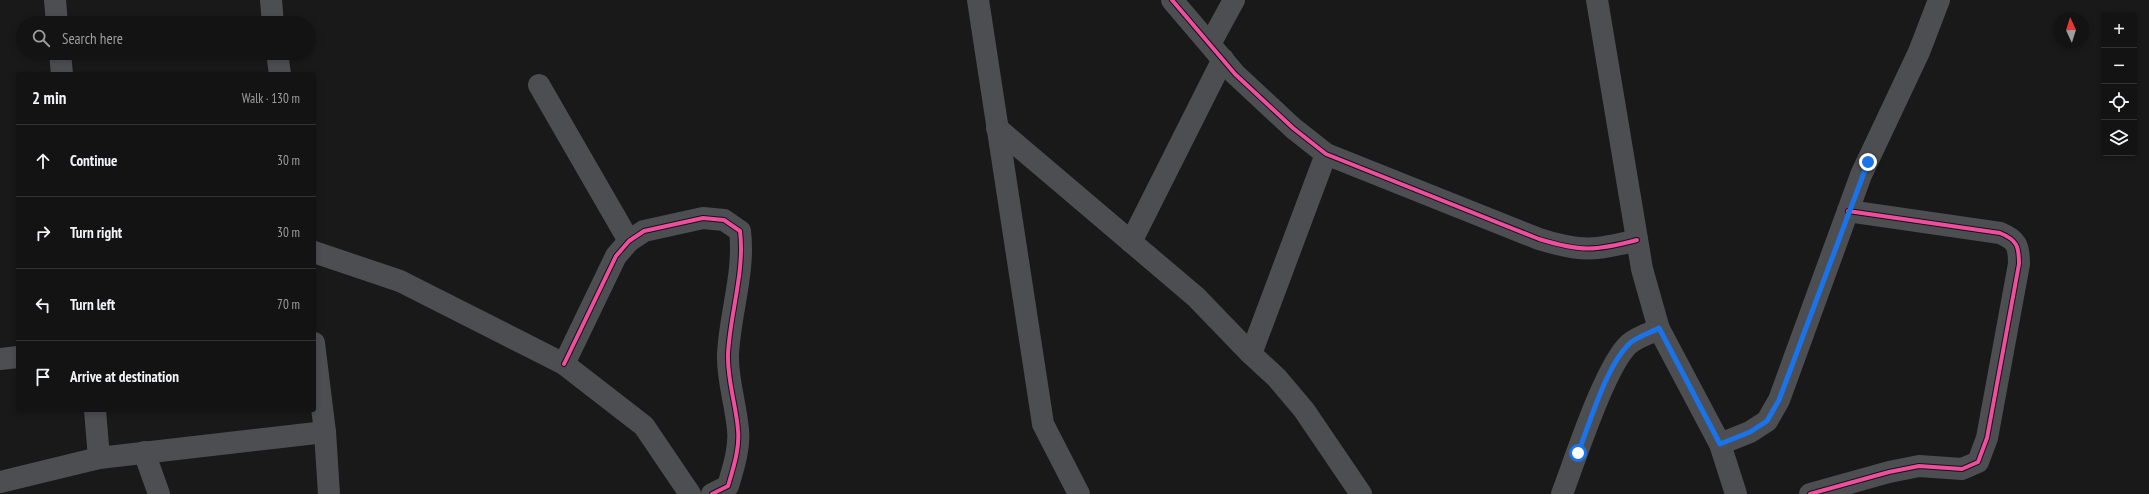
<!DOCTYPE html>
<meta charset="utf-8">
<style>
:root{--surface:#131313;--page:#202021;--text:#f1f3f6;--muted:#9d9ea0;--line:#323233}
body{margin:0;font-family:"PT Sans Narrow",sans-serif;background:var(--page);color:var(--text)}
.controls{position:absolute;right:12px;top:12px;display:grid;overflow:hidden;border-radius:4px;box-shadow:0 2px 6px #0003}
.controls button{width:36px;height:36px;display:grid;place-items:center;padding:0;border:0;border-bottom:1px solid var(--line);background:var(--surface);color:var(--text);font:20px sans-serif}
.compass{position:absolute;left:2053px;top:12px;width:36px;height:36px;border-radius:50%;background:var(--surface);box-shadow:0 2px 6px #0003;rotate:356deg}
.stop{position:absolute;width:12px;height:12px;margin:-9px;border:3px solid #1a73e8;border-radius:50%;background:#fff}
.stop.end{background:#1a73e8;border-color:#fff;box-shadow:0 1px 4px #0008}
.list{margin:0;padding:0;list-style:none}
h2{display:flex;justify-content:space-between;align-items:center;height:52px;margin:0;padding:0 16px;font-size:17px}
h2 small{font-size:13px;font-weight:400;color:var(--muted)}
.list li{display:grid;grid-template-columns:26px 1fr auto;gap:12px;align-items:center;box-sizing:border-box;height:72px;padding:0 16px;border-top:1px solid var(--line)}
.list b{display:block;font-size:15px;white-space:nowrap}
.list em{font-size:13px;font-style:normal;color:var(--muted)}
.icon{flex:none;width:22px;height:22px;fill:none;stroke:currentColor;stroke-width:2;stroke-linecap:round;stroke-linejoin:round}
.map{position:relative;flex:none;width:2149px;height:494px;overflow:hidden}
.search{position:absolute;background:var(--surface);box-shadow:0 2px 6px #0003;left:16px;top:16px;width:300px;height:44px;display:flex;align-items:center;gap:10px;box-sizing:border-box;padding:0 14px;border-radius:22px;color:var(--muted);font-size:15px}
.panel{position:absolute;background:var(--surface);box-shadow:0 2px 6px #0003;left:16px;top:72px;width:300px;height:340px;border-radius:4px}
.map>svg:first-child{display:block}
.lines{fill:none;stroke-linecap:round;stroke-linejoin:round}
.minor{stroke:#4d4e52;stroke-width:22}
.cycleway-casing{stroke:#131315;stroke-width:6}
.cycleway{stroke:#ef4d9e;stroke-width:4}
.route{stroke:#1a73e8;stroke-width:5}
</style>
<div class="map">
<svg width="2149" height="494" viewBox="0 0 2149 494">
<rect width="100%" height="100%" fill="#191919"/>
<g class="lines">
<g class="minor">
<path d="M55 0 57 23"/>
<path d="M271 0 273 23"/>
<path d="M978 0 1043 424 1079 494"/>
<path d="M1172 0 1235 74 1293 128 1326 154 1539 239C1581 252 1595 251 1637 240"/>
<path d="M1597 0 1642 269 1659 329 1720 444 1736 494"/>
<path d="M1210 44 1234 0"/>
<path d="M60 53 62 74"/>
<path d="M277 53 280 74"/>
<path d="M539 85 629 241"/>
<path d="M997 128 1196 297 1251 354 1277 378 1304 410 1361 494"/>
<path d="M1131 242 1223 59"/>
<path d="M314 252 400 281 564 364 644 426 690 494"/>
<path d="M314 343 325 432 329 494"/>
<path d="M1251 354 1326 154"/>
<path d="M0 359 18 357"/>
<path d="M564 364 616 256 629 241 644 231 703 218 724 220 740 231C745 272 730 313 728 354 727 380 736 404 738 430 740 448 733 469 728 486L712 494"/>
<path d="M95 410 99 458"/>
<path d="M1720 444 1750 432 1767 421 1779 400 1861 175 1919 52 1939 0"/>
<path d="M144 452 159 494"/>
<path d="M0 482 99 458 325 432"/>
<path d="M1562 494C1575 460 1605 366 1629 344 1637 337 1650 333 1659 329"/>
<path d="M1810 494 1889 472 1919 466 1962 469 1978 462 1987 438 2019 264C2019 246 2017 240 2000 233L1848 211"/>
</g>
<defs>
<g id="cycleway">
<path d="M1172 0 1235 74 1293 128 1326 154 1539 239C1581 252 1595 251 1637 240"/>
<path d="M564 364 616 256 629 241 644 231 703 218 724 220 740 231C745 272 730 313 728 354 727 380 736 404 738 430 740 448 733 469 728 486L712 494"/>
<path d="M1810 494 1889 472 1919 466 1962 469 1978 462 1987 438 2019 264C2019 246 2017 240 2000 233L1848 211"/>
</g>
</defs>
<use href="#cycleway" class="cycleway-casing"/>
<use href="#cycleway" class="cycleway"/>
</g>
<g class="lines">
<path class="route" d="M1578 453C1590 423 1606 366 1629 344 1636 337 1650 333 1659 328L1720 444 1750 432 1767 421 1779 400 1868 162"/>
</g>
</svg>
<div class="controls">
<button>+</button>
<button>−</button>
<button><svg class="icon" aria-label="locate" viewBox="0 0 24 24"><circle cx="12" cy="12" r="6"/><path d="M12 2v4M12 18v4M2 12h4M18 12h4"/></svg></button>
<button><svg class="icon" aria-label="layers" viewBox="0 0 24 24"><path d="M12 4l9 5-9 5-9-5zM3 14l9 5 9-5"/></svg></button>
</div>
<svg class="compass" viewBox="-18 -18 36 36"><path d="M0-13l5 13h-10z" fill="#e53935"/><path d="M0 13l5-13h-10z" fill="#9d9ea0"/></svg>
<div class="stop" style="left:1578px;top:453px"></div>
<div class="stop end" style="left:1868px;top:162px"></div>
<div class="search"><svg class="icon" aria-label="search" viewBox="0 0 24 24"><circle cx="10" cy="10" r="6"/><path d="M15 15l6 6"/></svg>Search here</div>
<section class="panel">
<h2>2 min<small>Walk · 130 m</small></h2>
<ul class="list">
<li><svg class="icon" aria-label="ahead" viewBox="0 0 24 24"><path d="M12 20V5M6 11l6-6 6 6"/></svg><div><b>Continue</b></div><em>30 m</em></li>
<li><svg class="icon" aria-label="right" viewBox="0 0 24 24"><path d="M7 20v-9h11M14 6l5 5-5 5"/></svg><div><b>Turn right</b></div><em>30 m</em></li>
<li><svg class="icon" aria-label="left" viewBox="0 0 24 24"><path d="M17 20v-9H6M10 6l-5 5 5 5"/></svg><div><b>Turn left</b></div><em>70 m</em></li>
<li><svg class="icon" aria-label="arrive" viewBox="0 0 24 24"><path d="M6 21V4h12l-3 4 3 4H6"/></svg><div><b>Arrive at destination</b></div></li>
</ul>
</section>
</div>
